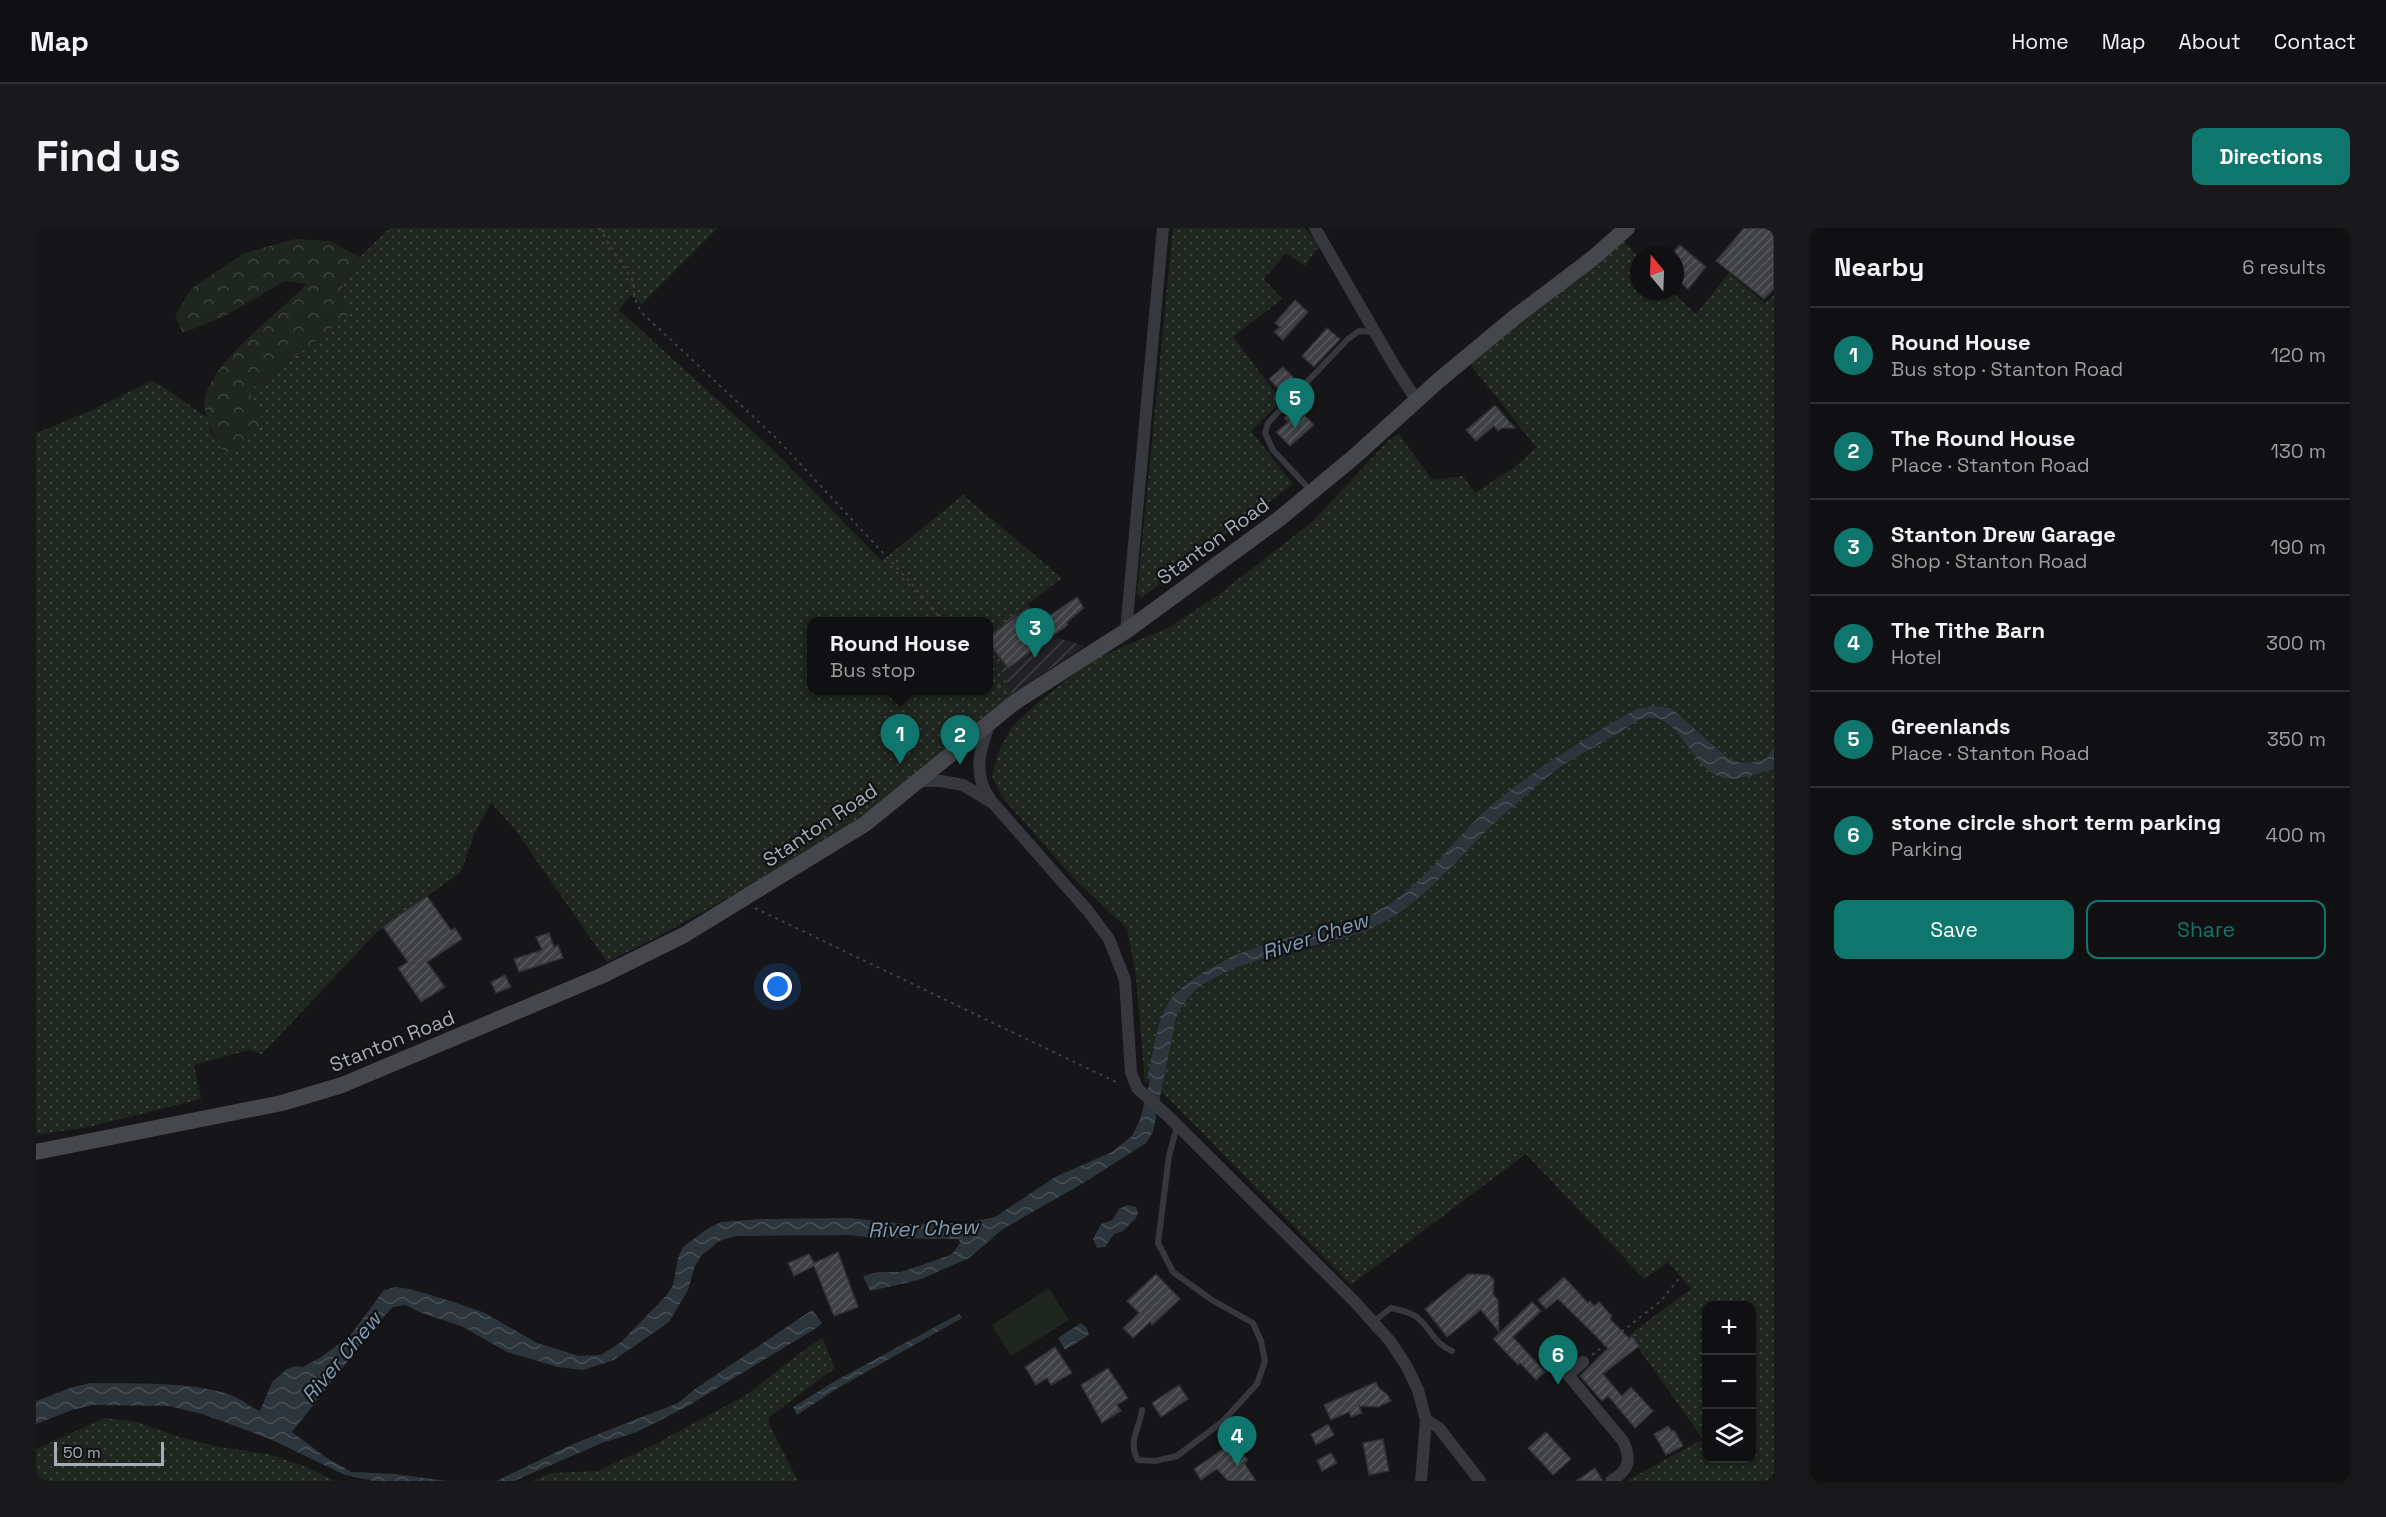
<!DOCTYPE html>
<meta charset="utf-8">
<style>
:root{--surface:#101012;--page:#19191b;--text:#f1f3f6;--muted:#9c9d9f;--line:#303032;--accent:#0f766e}
body{margin:0;font-family:"Space Grotesk",sans-serif;background:var(--page);color:var(--text)}
.controls{position:absolute;right:18px;bottom:18px;display:grid;overflow:hidden;border-radius:12px;box-shadow:0 2px 4px #0004}
.controls button{width:54px;height:54px;display:grid;place-items:center;padding:0;border:0;border-bottom:2px solid var(--line);background:var(--surface);color:var(--text);font:30px sans-serif}
.compass{position:absolute;left:1594px;top:18px;width:54px;height:54px;border-radius:50%;background:var(--surface);box-shadow:0 2px 4px #0004;rotate:341deg}
.scale{position:absolute;left:18px;bottom:15px;width:110px;box-sizing:border-box;padding-left:6px;border:3px solid #a8adb8;border-top:0;font-size:16px;line-height:21px;white-space:nowrap;color:#a8adb8;-webkit-text-stroke:4px #111113;paint-order:stroke}
.you{position:absolute;left:742px;top:759px;width:21px;height:21px;margin:-15px;border:4px solid #fff;border-radius:50%;background:#1a73e8;box-shadow:0 0 0 9px #1a73e833}
.badge{display:grid;place-items:center;width:39px;height:39px;border-radius:50%;background:var(--accent);color:#fff;font-size:20px;font-weight:700}
.pin{position:absolute;translate:-50% -50px;filter:drop-shadow(0 2px 3px #0008)}
.pin::after{content:'';position:absolute;top:32px;width:21px;height:18px;background:inherit;clip-path:polygon(0 0,100% 0,50% 100%)}
.popup{position:absolute;left:771px;top:389px;width:186px;height:78px;box-sizing:border-box;display:grid;place-content:center;border-radius:12px;background:var(--surface);filter:drop-shadow(0 2px 4px #0005);font-size:20px;white-space:nowrap;color:var(--muted)}
.popup b{font-size:22px;color:var(--text)}
.popup::after{content:'';position:absolute;left:50%;top:100%;margin-left:-12px;border:12px solid transparent;border-top-color:var(--surface)}
.list{margin:0;padding:0;list-style:none}
h2{display:flex;justify-content:space-between;align-items:center;height:78px;margin:0;padding:0 24px;font-size:26px}
h2 small{font-size:20px;font-weight:400;color:var(--muted)}
.list li{display:grid;grid-template-columns:39px 1fr auto;gap:18px;align-items:center;box-sizing:border-box;height:96px;padding:0 24px;border-top:2px solid var(--line)}
.list b{display:block;font-size:22px;white-space:nowrap}
.list p{margin:0;font-size:20px;white-space:nowrap;color:var(--muted)}
.list em{font-size:20px;font-style:normal;color:var(--muted)}
.actions{display:flex;gap:12px;padding:18px 24px}
.actions a{flex:1;padding:14px 0;border:2px solid var(--accent);border-radius:12px;text-align:center;font-size:21px;color:var(--accent)}
.actions .main{background:var(--accent);color:#fff}
.icon{flex:none;width:33px;height:33px;fill:none;stroke:currentColor;stroke-width:2;stroke-linecap:round;stroke-linejoin:round}
.map{position:relative;flex:none;width:1738px;height:1253px;overflow:hidden;border-radius:12px}
header{display:flex;align-items:center;gap:36px;box-sizing:border-box;height:84px;padding:0 30px;background:var(--surface);border-bottom:2px solid var(--line)}
header strong{font-size:28px}
nav{display:flex;gap:33px;margin-inline-start:auto;font-size:21px}
.intro{display:flex;align-items:center;justify-content:space-between;box-sizing:border-box;height:144px;padding:0 36px}
h1{margin:0;font-size:42px}
.button{padding:15px 27px;border-radius:12px;background:var(--accent);color:#fff;font-size:21px;font-weight:700}
main{display:flex;gap:36px;padding:0 36px}
aside{flex:1;background:var(--surface);border-radius:12px;box-shadow:0 2px 4px #0004}
.map>svg:first-child{display:block}
.industrial{fill:url(#industrial-furrows)}
.grass{fill:url(#grass-dots);fill-rule:evenodd}
.forest{fill:url(#forest-crowns)}
.green{fill:#1e261f}
.water{fill:url(#water-waves)}
.building{fill:url(#building-hatch);stroke:#303034;stroke-width:1.5}
.lines{fill:none;stroke-linecap:round;stroke-linejoin:round}
.path{stroke:#3d3f44;stroke-width:2;stroke-dasharray:3 4.5;stroke-linecap:butt}
.lane{stroke:#37383d;stroke-width:6}
.street{stroke:#37383d;stroke-width:12}
.secondary{stroke:#45474d;stroke-width:16}
.labels{text-anchor:middle;dominant-baseline:central;stroke-width:4.5;stroke-linejoin:round;paint-order:stroke}
.street-label{font-size:20px;fill:#a8adb8;stroke:#111113}
.water-label{font-size:21px;font-style:italic;fill:#7f9bb3;stroke:#111113}
</style>
<header>
<strong>Map</strong>
<nav><a>Home</a><a>Map</a><a>About</a><a>Contact</a></nav>
</header>
<div class="intro"><h1>Find us</h1><a class="button">Directions</a></div>
<main>
<div class="map">
<svg width="1738" height="1253" viewBox="0 0 1738 1253">
<defs>
<pattern id="industrial-furrows" width="10" height="10" patternUnits="userSpaceOnUse" patternTransform="scale(1.5)"><rect width="10" height="10" fill="#222225"/><path d="M-1 1l2-2M0 10L10 0M9 11l2-2" fill="none" stroke="#3f3f43"/></pattern>
<pattern id="grass-dots" width="8" height="8" patternUnits="userSpaceOnUse" patternTransform="scale(1.5)"><rect width="8" height="8" fill="#1e261f"/><path d="M2 2h.1M6 6h.1" fill="none" stroke="#3c433d" stroke-width="1.8" stroke-linecap="round"/></pattern>
<pattern id="forest-crowns" width="20" height="18" patternUnits="userSpaceOnUse" patternTransform="scale(1.5)"><rect width="20" height="18" fill="#1e261f"/><path d="M2 6a3 3 0 1 1 6 0M12 15a3 3 0 1 1 6 0" fill="none" stroke="#3c433d"/></pattern>
<pattern id="water-waves" width="16" height="10" patternUnits="userSpaceOnUse" patternTransform="scale(1.5)"><rect width="16" height="10" fill="#2c353c"/><path d="M0 5q4-4 8 0t8 0" fill="none" stroke="#485056"/></pattern>
<pattern id="building-hatch" width="6" height="6" patternUnits="userSpaceOnUse" patternTransform="scale(1.5)"><rect width="6" height="6" fill="#404145"/><path d="M-1 1l2-2M0 6l6-6M5 7l2-2" fill="none" stroke="#595a5e"/></pattern>
</defs>
<rect width="100%" height="100%" fill="#161618"/>
<path class="industrial" d="M992 376 1015 408 1049 418 976 466 953 415 952 406Z"/>
<g class="grass">
<path d="M354 0H682L606 76 595 67 583 82 737 222 846 333 927 267 1026 350 953 406 952 394H776V462H952L953 415 976 466 849 571 777 623 621 709 571 734 478 600 455 575 438 606 425 644 341 704 226 826 213 822 158 837 165 871 53 899 0 907V205L54 183 115 153 126 158 172 190 175 204 190 225 213 163 312 88 304 63 324 29Z"/>
<path d="M1137 0H1269L1283 18 1269 38 1250 25 1228 51 1246 71 1197 109 1246 173 1215 203 1257 256 1105 370 1101 366Z"/>
<path d="M1588 13 1603 30V63H1635L1660 86 1693 45 1729 75 1738 67V518L1731 530C1716 535 1706 537 1692 530L1644 488 1600 481 1506 540 1425 608 1388 651 1339 685 1313 695 1263 707 1182 734 1142 762 1133 773 1128 784 1112 846 1114 852 1109 855 1100 748 1091 700 1041 654 966 569 956 548 962 525 975 500 1001 475 1058 431 1134 399 1182 367 1276 294 1353 212 1363 206 1396 252 1427 248 1439 265 1480 238 1500 219 1434 136 1508 73Z"/>
<path d="M1615 489 1627 491 1641 504 1662 531 1708 550 1738 541V1253H1590L1667 1211 1593 1107 1655 1061 1632 1034 1608 1051 1490 926 1315 1057 1125 863C1129 839 1133 788 1151 772 1163 761 1176 749 1191 743 1240 722 1297 722 1343 696 1396 668 1428 620 1472 582 1490 567 1509 549 1529 537 1554 521 1579 508 1603 491ZM1670 1078H1716V1230H1670Z"/>
<path d="M786 1110 799 1140 732 1190 735 1200 762 1253H495L516 1245 562 1243 621 1215 712 1166 768 1122Z"/>
<path d="M69 1190 101 1194 143 1209 183 1219 232 1226 271 1239 299 1253H0V1221Z"/>
</g>
<path class="forest" d="M259 11 294 13 324 29 304 63 312 88 213 163 228 195 189 226C181 213 165 186 169 170 178 131 243 85 271 56L249 53 187 89 147 105 139 88 155 61 208 25Z"/>
<path class="green" d="M1013 1060 1033 1092 975 1128 956 1097Z"/>
<g class="water">
<path d="M1617 478 1635 480 1692 530C1706 537 1716 535 1731 530L1738 518V541C1723 545 1705 553 1688 550 1652 543 1645 477 1603 492 1579 508 1554 521 1529 536 1509 549 1491 567 1473 582 1425 623 1391 676 1332 702 1278 725 1164 728 1140 790L1117 904 1110 915 1049 954 967 1001 933 1030 883 1052 834 1063 827 1048 842 1044H865L912 1028 916 1026 924 1015 923 1011 836 1010 816 1007 700 1008 683 1013 665 1028 659 1038 652 1062 633 1094 578 1132 547 1142 522 1139 471 1124 425 1098 383 1084 370 1077 357 1079 340 1097 256 1204 291 1230 316 1244 359 1246 411 1253H338L309 1247 234 1211 166 1186 133 1178 57 1177 36 1182 0 1196V1173L37 1159 54 1155C98 1156 154 1153 195 1167 205 1171 214 1179 224 1183L236 1154 251 1141 259 1138 267 1139 285 1129 313 1109 348 1062 360 1059 374 1061 418 1074 449 1085 501 1115 543 1128 565 1127 585 1114 630 1068 637 1057 642 1030 647 1019 671 1001 685 994 725 991 813 990 869 996 930 995 959 989 1019 949 1076 924 1096 908 1104 892 1114 852 1112 846C1119 819 1121 781 1143 762 1177 732 1222 717 1266 706 1291 700 1318 697 1340 684 1391 656 1414 613 1456 577 1500 540 1551 509 1600 481Z"/>
<path d="M1091 977 1100 979 1102 985 1100 990 1087 1003 1078 1006 1069 1019 1061 1020 1057 1011 1065 996 1076 992 1083 981Z"/>
<path d="M776 1082 786 1095 782 1099 652 1178 601 1204 566 1215 478 1253H460L537 1216 642 1175 659 1161Z"/>
<path d="M923 1086 926 1090 802 1160 761 1187 757 1179 799 1153Z"/>
<path d="M1045 1095 1051 1100 1053 1107 1029 1122 1022 1110Z"/>
</g>
<g class="building">
<path d="M1708 0H1738V61L1728 71 1680 33Z"/>
<path d="M1644 17 1670 39 1652 61 1639 50V22Z"/>
<path d="M1259 72 1272 84 1247 112 1238 104 1244 99 1239 95Z"/>
<path d="M1291 100 1304 111 1278 139 1266 128Z"/>
<path d="M1247 139 1262 154 1248 167 1233 151Z"/>
<path d="M1260 178 1278 197 1254 218 1240 204 1252 194 1248 190Z"/>
<path d="M1458 178H1460L1479 200H1466L1462 203 1458 198 1440 213 1430 202Z"/>
<path d="M1041 369 1048 380 1031 394 1032 397 972 440 952 414V409L992 380 1003 395Z"/>
<path d="M391 668 415 702 419 700 426 711 391 734 409 759 385 774 362 740 372 734 347 699Z"/>
<path d="M513 705 518 719 522 717 527 730 483 744 478 731 506 722 500 709Z"/>
<path d="M469 747 475 759 460 765 455 754Z"/>
<path d="M802 1024 822 1079 798 1088 778 1038 758 1048 752 1035 773 1026 778 1035Z"/>
<path d="M1120 1046 1144 1071 1116 1097 1114 1094 1097 1110 1087 1100 1103 1085 1091 1073Z"/>
<path d="M1432 1046 1453 1047 1458 1052 1457 1066 1462 1072 1463 1104 1445 1082 1411 1109 1389 1081Z"/>
<path d="M1528 1049 1552 1075 1554 1073 1558 1078 1563 1074 1576 1088 1574 1091 1593 1110 1596 1108 1603 1118 1567 1146 1586 1168 1595 1159 1617 1183 1599 1200 1572 1168 1566 1173 1544 1148 1572 1120 1522 1071 1510 1081 1502 1072Z"/>
<path d="M1496 1074 1505 1083 1477 1109 1509 1144 1500 1152 1484 1135 1482 1137 1457 1111Z"/>
<path d="M1019 1119 1036 1145 1015 1157 1011 1150 1000 1157 989 1139Z"/>
<path d="M1072 1140 1092 1170 1081 1177 1085 1183 1066 1195 1045 1157Z"/>
<path d="M1340 1154 1343 1160 1351 1166 1355 1173 1342 1179 1323 1178 1326 1185 1315 1189 1313 1184 1295 1192 1288 1177Z"/>
<path d="M1143 1157 1152 1171 1125 1189 1116 1175Z"/>
<path d="M1292 1196 1298 1207 1280 1217 1275 1206Z"/>
<path d="M1632 1198 1636 1203 1638 1202 1647 1218 1630 1227 1618 1206Z"/>
<path d="M1510 1204 1535 1231 1517 1247 1492 1220Z"/>
<path d="M1347 1211 1353 1243 1333 1247 1327 1215Z"/>
<path d="M1196 1215 1212 1232 1208 1235 1220 1253H1192L1181 1241 1165 1252 1158 1241Z"/>
<path d="M1295 1225 1301 1235 1286 1243 1281 1232Z"/>
<path d="M1559 1240 1567 1253H1540Z"/>
</g>
<g class="lines">
<g class="path">
<path d="M563 0 598 55V69L605 84 741 211 875 355 907 394"/>
<path d="M952 446 969 463"/>
<path d="M719 680 1084 856"/>
<path d="M1556 1127 1625 1073 1645 1048"/>
</g>
<g class="lane">
<path d="M1275 263 1237 222 1229 205 1232 195 1312 111 1323 103 1338 104"/>
<path d="M1337 1094 1355 1080C1364 1082 1375 1084 1382 1090 1396 1102 1397 1115 1416 1123"/>
<path d="M1106 1182C1104 1200 1091 1214 1102 1232L1119 1233 1141 1228 1186 1194 1221 1156 1229 1133 1225 1113 1217 1095 1176 1072 1137 1044 1122 1015 1133 928 1141 898"/>
</g>
<g class="street">
<path d="M1279 0 1359 139 1381 173"/>
<path d="M1090 403 1127 0"/>
<path d="M954 494C944 522 936 545 954 571"/>
<path d="M883 553H905L927 557 957 575 1052 683 1073 711 1089 752 1095 844 1101 860 1133 889 1318 1073 1354 1113 1371 1139 1382 1162 1390 1192 1403 1200 1444 1253"/>
<path d="M1547 1134 1532 1147 1587 1213C1596 1232 1593 1242 1575 1253"/>
<path d="M1385 1253 1390 1192"/>
</g>
<path class="secondary" d="M0 924 246 875 306 857 565 748 648 707 829 596 979 474 1090 403 1243 291 1318 229 1402 153 1479 89 1557 30 1591 0"/>
</g>
<g class="labels">
<g class="street-label">
<text transform="translate(1177 313) rotate(-36)">Stanton Road</text>
<text transform="translate(784 597) rotate(-34)">Stanton Road</text>
<text transform="translate(356 813) rotate(-22)">Stanton Road</text>
</g>
<g class="water-label">
<text transform="translate(1279 708) rotate(-18)">River Chew</text>
<text transform="translate(887 1000) rotate(-2)">River Chew</text>
<text transform="translate(305 1129) rotate(-50)">River Chew</text>
</g>
</g>
</svg>
<div class="controls">
<button>+</button>
<button>−</button>
<button><svg class="icon" aria-label="layers" viewBox="0 0 24 24"><path d="M12 4l9 5-9 5-9-5zM3 14l9 5 9-5"/></svg></button>
</div>
<svg class="compass" viewBox="-18 -18 36 36"><path d="M0-13l5 13h-10z" fill="#e53935"/><path d="M0 13l5-13h-10z" fill="#9c9d9f"/></svg>
<div class="scale">50 m</div>
<div class="you"></div>
<div class="pin badge" style="left:864px;top:536px">1</div>
<div class="popup"><b>Round House</b>Bus stop</div>
<div class="pin badge" style="left:924px;top:537px">2</div>
<div class="pin badge" style="left:999px;top:430px">3</div>
<div class="pin badge" style="left:1201px;top:1238px">4</div>
<div class="pin badge" style="left:1259px;top:200px">5</div>
<div class="pin badge" style="left:1522px;top:1157px">6</div>
</div>
<aside>
<h2>Nearby<small>6 results</small></h2>
<ul class="list">
<li><span class="badge">1</span><div><b>Round House</b><p>Bus stop · Stanton Road</p></div><em>120 m</em></li>
<li><span class="badge">2</span><div><b>The Round House</b><p>Place · Stanton Road</p></div><em>130 m</em></li>
<li><span class="badge">3</span><div><b>Stanton Drew Garage</b><p>Shop · Stanton Road</p></div><em>190 m</em></li>
<li><span class="badge">4</span><div><b>The Tithe Barn</b><p>Hotel</p></div><em>300 m</em></li>
<li><span class="badge">5</span><div><b>Greenlands</b><p>Place · Stanton Road</p></div><em>350 m</em></li>
<li><span class="badge">6</span><div><b>stone circle short term parking</b><p>Parking</p></div><em>400 m</em></li>
</ul>
<div class="actions"><a class="main">Save</a><a>Share</a></div>
</aside>
</main>
